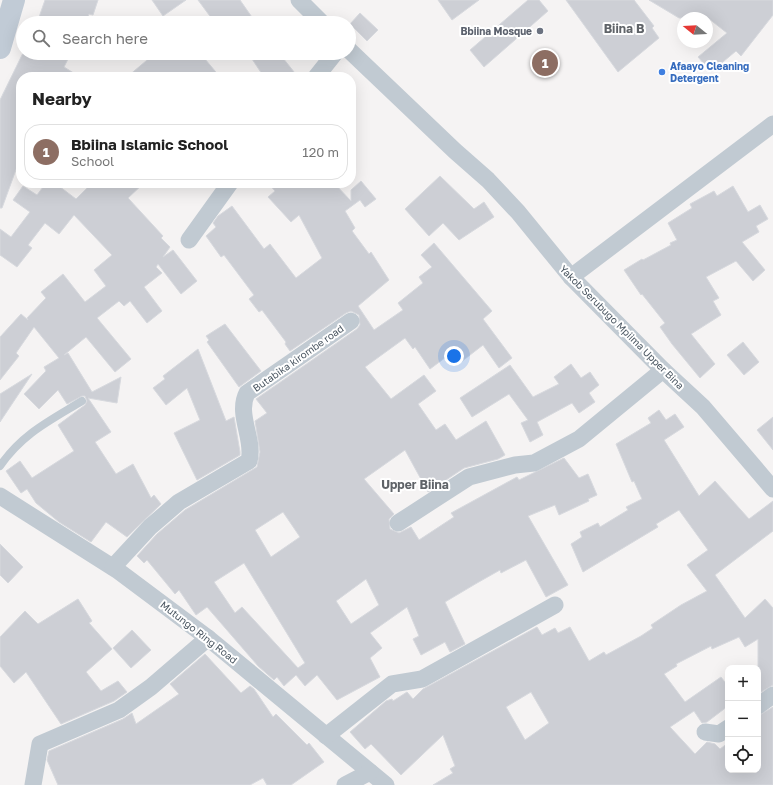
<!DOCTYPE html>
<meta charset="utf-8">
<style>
:root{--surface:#fff;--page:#f2f2f2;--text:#222;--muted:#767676;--line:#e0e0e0;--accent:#2563eb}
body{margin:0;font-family:"Golos Text",sans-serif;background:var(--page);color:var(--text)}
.controls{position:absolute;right:12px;bottom:12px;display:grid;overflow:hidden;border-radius:8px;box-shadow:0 4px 16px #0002}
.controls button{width:36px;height:36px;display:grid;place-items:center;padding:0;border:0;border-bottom:1px solid var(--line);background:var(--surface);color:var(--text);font:20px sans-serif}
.compass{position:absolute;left:677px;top:12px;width:36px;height:36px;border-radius:50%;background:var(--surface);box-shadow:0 4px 16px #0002;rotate:288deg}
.you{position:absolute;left:454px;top:356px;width:14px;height:14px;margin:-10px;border:3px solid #fff;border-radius:50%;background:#1a73e8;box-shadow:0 0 0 6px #1a73e833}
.badge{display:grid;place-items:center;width:26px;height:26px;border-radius:50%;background:var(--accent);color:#fff;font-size:13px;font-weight:700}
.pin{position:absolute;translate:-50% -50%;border:2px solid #fff;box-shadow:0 1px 4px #0006}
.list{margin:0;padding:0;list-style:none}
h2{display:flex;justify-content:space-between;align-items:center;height:52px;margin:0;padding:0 16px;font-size:17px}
h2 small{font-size:13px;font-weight:400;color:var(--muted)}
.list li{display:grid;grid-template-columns:26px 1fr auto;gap:12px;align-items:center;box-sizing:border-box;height:56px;margin:0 8px 8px;padding:0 8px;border:1px solid var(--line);border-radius:16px}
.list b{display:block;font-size:15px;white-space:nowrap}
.list p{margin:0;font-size:13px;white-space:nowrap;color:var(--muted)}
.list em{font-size:13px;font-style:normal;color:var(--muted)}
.icon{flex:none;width:22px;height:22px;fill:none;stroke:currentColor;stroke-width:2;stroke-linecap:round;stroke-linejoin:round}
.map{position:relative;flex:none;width:773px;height:785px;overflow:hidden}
.search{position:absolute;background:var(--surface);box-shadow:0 4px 16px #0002;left:16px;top:16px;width:340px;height:44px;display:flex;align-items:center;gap:10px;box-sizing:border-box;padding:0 14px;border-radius:22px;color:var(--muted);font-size:15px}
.panel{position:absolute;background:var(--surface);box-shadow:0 4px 16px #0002;left:16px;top:72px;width:340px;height:116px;border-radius:16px}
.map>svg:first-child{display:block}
.building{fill:#cdcfd5;stroke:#d7d9de;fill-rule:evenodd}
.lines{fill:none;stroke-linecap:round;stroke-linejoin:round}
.lane{stroke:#c1cad2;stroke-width:8}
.street{stroke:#c1cad2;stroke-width:17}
.secondary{stroke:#c1cbd6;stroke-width:22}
.worship-dot{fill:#6b7280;stroke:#fff;stroke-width:1.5}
.shop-dot{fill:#3f7fe0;stroke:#fff;stroke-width:1.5}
.labels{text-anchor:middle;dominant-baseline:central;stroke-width:4;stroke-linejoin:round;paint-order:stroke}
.worship-label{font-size:10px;font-weight:bold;fill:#5b616d;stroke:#fff;text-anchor:end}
.shop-label{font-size:10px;font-weight:bold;fill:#366cbe;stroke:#fff;text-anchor:start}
.street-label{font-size:10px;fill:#4a5661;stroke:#fff}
.quarter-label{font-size:12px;font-weight:bold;fill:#5f6368;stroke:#fff}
</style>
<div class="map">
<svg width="773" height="785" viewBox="0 0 773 785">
<rect width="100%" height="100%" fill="#f5f3f3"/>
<g class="building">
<path d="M45 0H98L93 15 89 14 86 23H37Z"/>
<path d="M152 0H186L163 16Z"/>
<path d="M198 0H240L256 23H215Z"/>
<path d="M438 0H479L452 20Z"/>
<path d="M528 0H539L548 11 484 67 470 50Z"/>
<path d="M566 0H634L654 26 652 28 659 38 618 72Z"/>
<path d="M649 0H773V15L741 56 736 51 711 72 698 57 727 33 708 18H679Z"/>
<path d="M360 13 378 30 367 41 350 24Z"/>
<path d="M23 53H71L64 67 80 77H21V156L2 208H0V100Z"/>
<path d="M164 53H200L220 77H127L153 55 157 59Z"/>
<path d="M248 53H279L298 77H264Z"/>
<path d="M440 176 474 209 484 202 494 217 459 240 443 223 429 236 405 209Z"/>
<path d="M361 181 376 199 365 207 360 200 345 211 355 228 352 231 369 254 371 252 389 280 358 306 374 330 403 310 398 303 423 283 419 277 432 267 421 255 434 243 492 311 483 319 512 358 499 368 483 345 461 362 454 351 430 369 415 347 413 349 405 338 365 367 391 399 424 375 436 391 418 404 436 430 445 424 456 440 486 421 505 455 498 459 464 468 428 492 405 450 364 479 394 514 389 519 390 529 399 533 411 527 419 540 454 517 451 513 517 477 519 480 564 458 579 478 588 474 597 495 588 499 589 501 559 515 555 505 528 516 568 585 546 597 526 560 501 573 500 570 477 583 445 602 465 644 450 652 445 642 421 655 413 639 419 636 407 607 370 633 382 648 370 658 380 677 337 700 317 675 305 686 296 675 284 686 277 677 274 680 258 666 207 607 196 615 179 590 175 594 147 560 144 563 137 556 157 534 185 510 257 467 260 452 255 421 267 413 256 399 357 329 360 325 359 315 351 311 346 313 290 351 285 344 286 342 262 310 259 312 249 299 254 295 224 255 221 257 206 236 216 227 213 223 218 216 232 206 264 249 270 244 296 278 322 258 299 215 291 222 268 197 275 191 268 183H334L351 201V190ZM283 512 300 537 271 557 255 530ZM244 563 305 663 298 668 242 607 235 613 214 582ZM366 579 379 605 351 624 336 601Z"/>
<path d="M46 183H55L76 199 92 183H144L128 198 163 236 161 238 170 247 163 257 173 250 197 281 181 294 158 264 156 267 162 273 144 287 162 311 147 323 130 301 124 306 119 301 97 318 131 359 115 372 86 337 64 355 68 353 92 392 121 377 117 403 88 398 111 432 95 442 116 474 133 464 151 498 154 495 161 504 127 537 106 522 91 542 59 522 36 503 27 489 21 493 6 471 20 461 32 478 74 451 58 425 85 405 87 401 85 396H82L67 404 58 390 39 409 24 394 46 371 44 367 59 358 34 327 16 353 19 356 0 380V337L21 314 28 320 27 318 46 298 41 292 63 274 85 302 106 286 94 270 112 255 74 215 59 234 45 223 28 245 32 248 17 267 0 255V229L11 237 30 212 13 200 23 186 37 195Z"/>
<path d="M733 186 748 212 760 205 768 219 756 226 759 232 742 242 765 270 753 281 736 261 706 277 719 298 713 301 721 315 691 334 715 364 700 378 672 344 660 327 665 323 642 294 641 295 624 270 642 259 643 260 671 245 670 243 677 240 668 223 692 208 690 204 714 191 717 196Z"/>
<path d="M225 324 261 371 239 387 207 342 209 340 206 336Z"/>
<path d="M743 342 759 362 744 375 727 355Z"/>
<path d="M198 349 226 421 234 417 240 452V455L197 480 174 433 200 420 187 388 166 405 153 388 165 379 163 376Z"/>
<path d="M571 364 581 378 590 372 599 385 589 393 595 402 579 413 572 403 537 422 543 435 530 442 521 423 528 420 509 394 472 417 460 398 510 365 533 397 559 384 554 377Z"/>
<path d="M32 374 0 422V394Z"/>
<path d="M659 410 666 420 675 414 684 427 664 440 699 496 715 481 749 519 773 501V531L715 575 745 618 765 599 773 608V685L758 694V639L745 647 739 637 712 649 711 646 676 664 677 666 664 674 685 702 721 677 728 686V706L707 722 702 723 694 711 670 727 695 754 707 742 715 744 720 749 728 743V770H758V716L773 707V785H433L453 773 450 769 455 766 443 735 401 775 371 744 365 749 350 732 386 701 392 699 393 701 407 692 413 699 423 689 537 627 542 635 555 628 558 633 570 627 589 661 604 652 606 655 641 636 653 628 651 625 681 605 707 591 687 565 708 550 679 510 656 524 658 527 583 572 571 544 582 537 580 532 598 523 600 527 628 510 626 507 642 499 634 481 632 482 616 444 651 423 648 418ZM531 692 549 723 525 740 506 707Z"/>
<path d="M773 417V450L757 430Z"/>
<path d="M0 544 23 567 8 583 0 575Z"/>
<path d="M78 599 92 621 89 623 112 649 86 672 101 691 118 681 127 692 114 701 61 724 26 672 14 683 0 666V637L25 611 38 624Z"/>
<path d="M132 630 151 650 131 668 113 648Z"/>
<path d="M205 654 241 693 250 686 254 689 273 717 276 714 307 745 309 743 324 762 291 785H267L263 778 250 785H58L47 760 49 751 123 719 132 713 136 724 179 694 170 684Z"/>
</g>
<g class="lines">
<path class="lane" d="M0 466C22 434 49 421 82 401"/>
<g class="street">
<path d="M299 0 322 23"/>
<path d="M349 50 455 151 488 180 518 212 571 277 663 370 703 407 773 489"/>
<path d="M316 77 335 53"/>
<path d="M189 240 230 183"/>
<path d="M571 277 773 124"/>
<path d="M0 496 117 570 208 638 386 785"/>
<path d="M398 523 469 477 515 465 534 463 579 439 663 370"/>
<path d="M113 567 150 527 179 502 249 461C255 440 236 414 247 393L351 321"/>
<path d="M758 706 773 695"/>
<path d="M705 732 719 734 728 728"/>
<path d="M326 736 392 684 422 679 555 605"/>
<path d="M33 785 40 744 119 710 151 687 208 638"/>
<path d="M345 785 370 772"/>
</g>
<path class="secondary" d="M0 48 14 0"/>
</g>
<circle class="worship-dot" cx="540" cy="31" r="4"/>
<circle class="shop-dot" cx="662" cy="72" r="4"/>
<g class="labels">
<g class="worship-label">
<text x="532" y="31">Bbiina Mosque</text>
</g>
<g class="shop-label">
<text x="670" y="66">Afaayo Cleaning<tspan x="670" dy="12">Detergent</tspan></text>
</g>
<g class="street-label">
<text transform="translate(622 327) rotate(45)">Yakob Serubugo Mpiima Upper Bina</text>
<text transform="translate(298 358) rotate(-35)">Butabika kirombe road</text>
<text transform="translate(199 632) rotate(38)">Mutungo Ring Road</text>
</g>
<g class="quarter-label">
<text x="624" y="28">Biina B</text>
<text x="415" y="484">Upper Biina</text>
</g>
</g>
</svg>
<div class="controls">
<button>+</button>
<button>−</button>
<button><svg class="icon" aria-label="locate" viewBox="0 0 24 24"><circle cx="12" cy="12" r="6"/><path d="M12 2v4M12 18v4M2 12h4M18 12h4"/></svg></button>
</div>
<svg class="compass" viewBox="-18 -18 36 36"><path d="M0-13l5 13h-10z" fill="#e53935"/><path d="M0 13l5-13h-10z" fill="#767676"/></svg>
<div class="you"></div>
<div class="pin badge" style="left:545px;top:63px;background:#8d6e63">1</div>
<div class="search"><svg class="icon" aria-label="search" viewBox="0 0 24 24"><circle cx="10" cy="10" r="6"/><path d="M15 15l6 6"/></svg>Search here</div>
<section class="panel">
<h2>Nearby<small></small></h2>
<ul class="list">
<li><span class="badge" style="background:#8d6e63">1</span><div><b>Bbiina Islamic School</b><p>School</p></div><em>120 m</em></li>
</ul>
</section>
</div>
